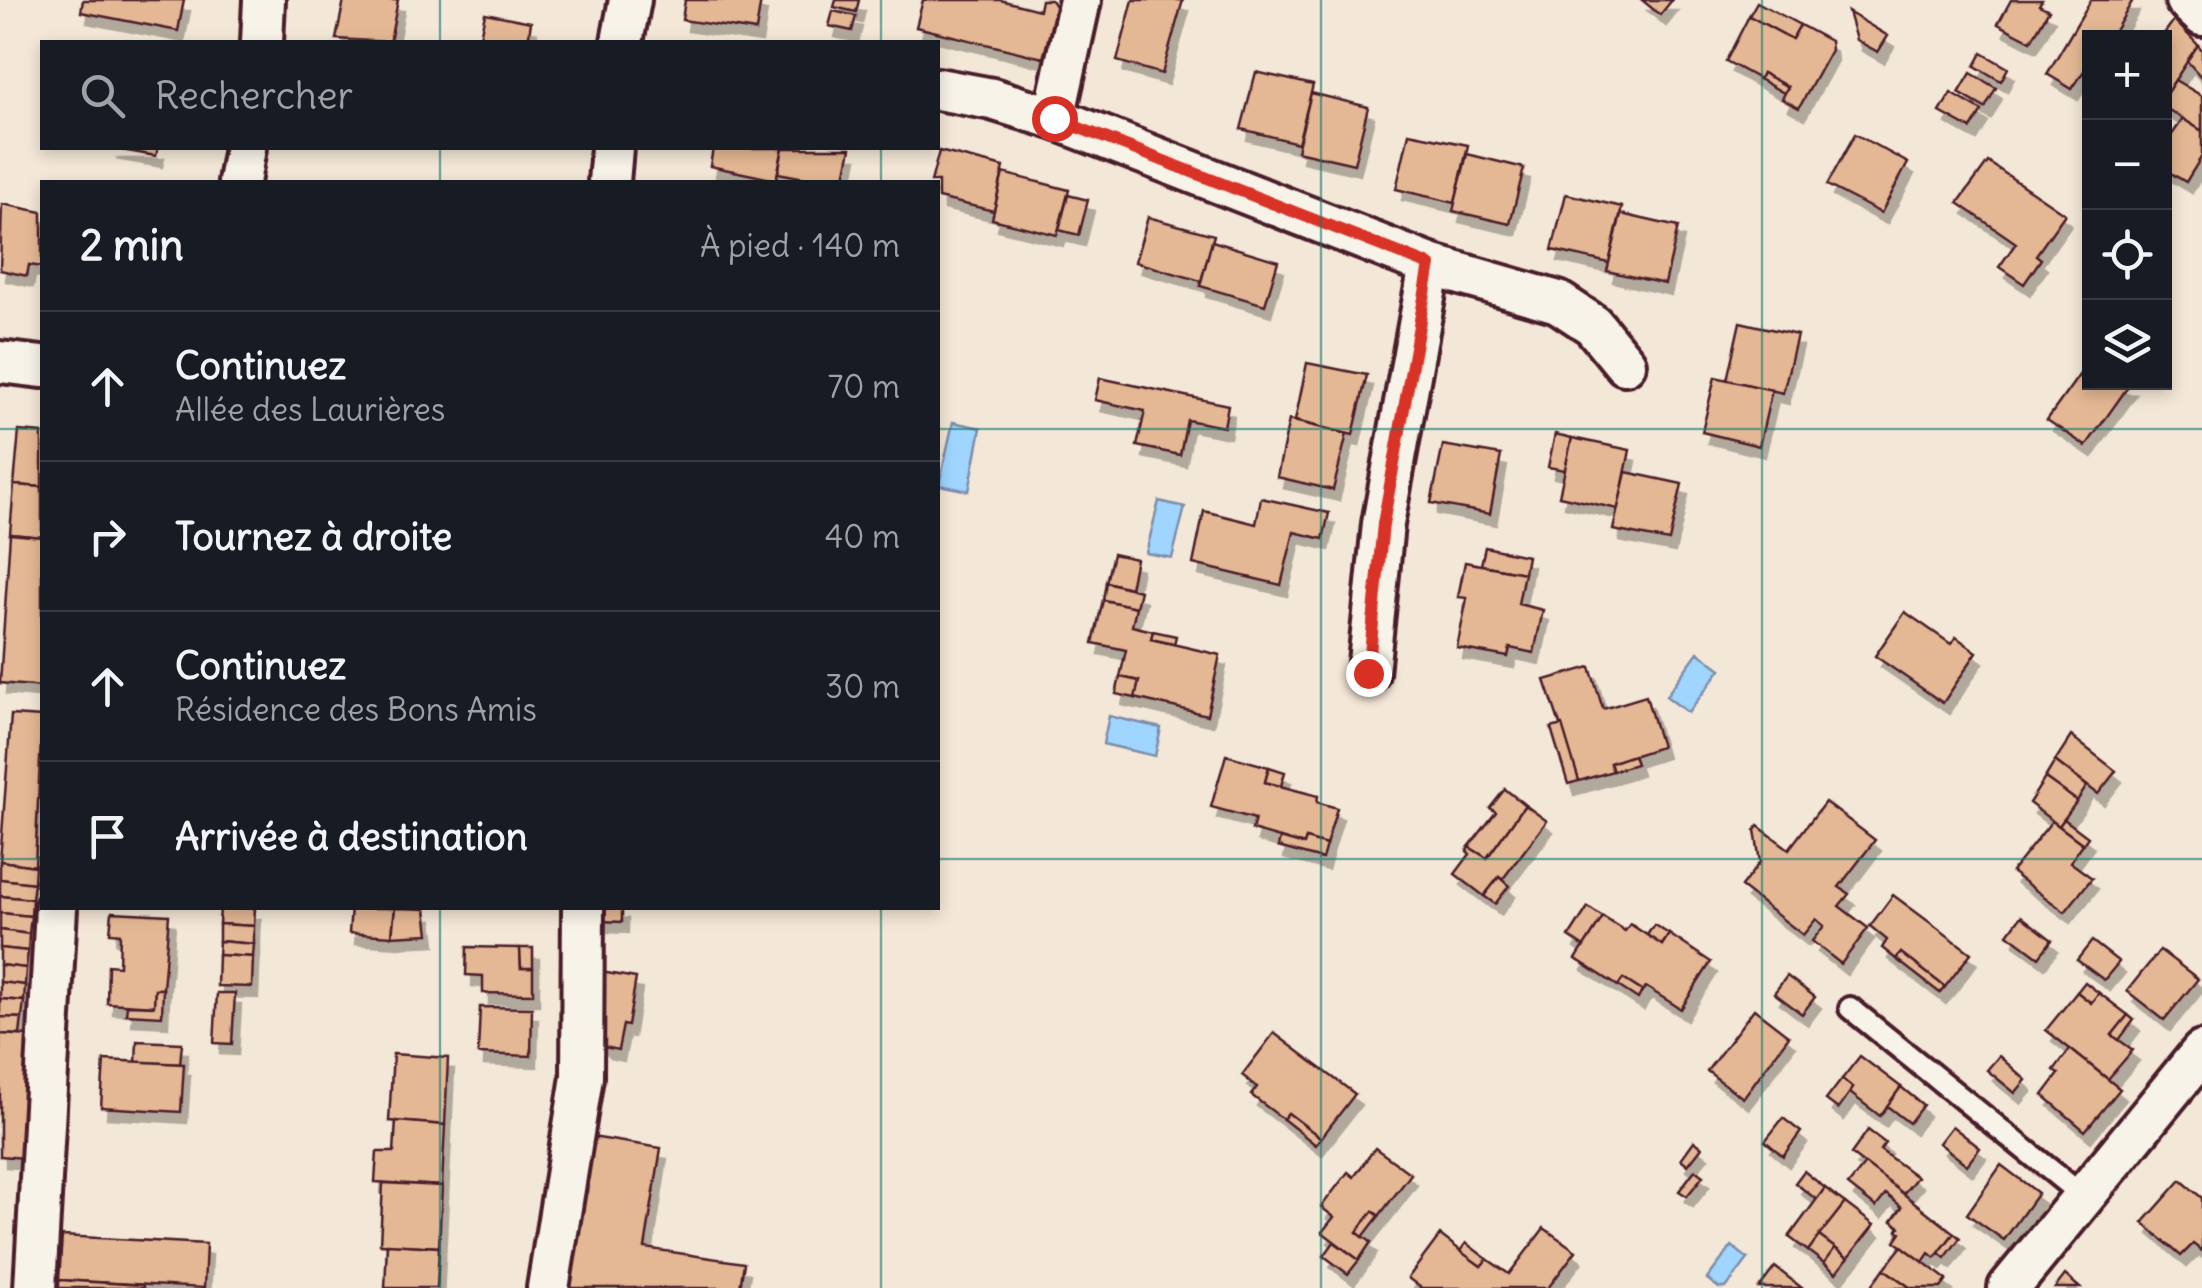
<!DOCTYPE html>
<html lang="fr">
<meta charset="utf-8">
<style>
:root{--surface:#171b24;--page:#20242c;--text:#f1f3f6;--muted:#9ea1a6;--line:#363941}
body{margin:0;font-family:Delius,sans-serif;background:var(--page);color:var(--text)}
.controls{position:absolute;right:30px;top:30px;display:grid;overflow:hidden;border-radius:0px;box-shadow:0 5px 15px #0003}
.controls button{width:90px;height:90px;display:grid;place-items:center;padding:0;border:0;border-bottom:2px solid var(--line);background:var(--surface);color:var(--text);font:50px sans-serif}
.stop{position:absolute;width:30px;height:30px;margin:-22px;border:8px solid #d93025;border-radius:50%;background:#fff}
.stop.end{background:#d93025;border-color:#fff;box-shadow:0 2px 10px #0008}
.list{margin:0;padding:0;list-style:none}
h2{display:flex;justify-content:space-between;align-items:center;height:130px;margin:0;padding:0 40px;font-size:42px}
h2 small{font-size:32px;font-weight:400;color:var(--muted)}
.list li{display:grid;grid-template-columns:65px 1fr auto;gap:30px;align-items:center;box-sizing:border-box;height:150px;padding:0 40px;border-top:2px solid var(--line)}
.list b{display:block;font-size:38px;white-space:nowrap}
.list p{margin:0;font-size:32px;white-space:nowrap;color:var(--muted)}
.list em{font-size:32px;font-style:normal;color:var(--muted)}
.icon{flex:none;width:55px;height:55px;fill:none;stroke:currentColor;stroke-width:2;stroke-linecap:round;stroke-linejoin:round}
.map{position:relative;flex:none;width:2202px;height:1288px;overflow:hidden}
.search{position:absolute;background:var(--surface);box-shadow:0 5px 15px #0003;left:40px;top:40px;width:900px;height:110px;display:flex;align-items:center;gap:25px;box-sizing:border-box;padding:0 35px;border-radius:0px;color:var(--muted);font-size:38px}
.panel{position:absolute;background:var(--surface);box-shadow:0 5px 15px #0003;left:40px;top:180px;width:900px;height:730px;border-radius:0px}
.map>svg:first-child{display:block}
.water{fill:#9fd5fe;stroke:#7d8caa;stroke-width:2.5}
.building{fill:#e4b894;stroke:#4a1f2b;stroke-width:2.5;filter:url(#shadow)}
.lines{fill:none;stroke-linecap:round;stroke-linejoin:round}
.lane-casing{stroke:#4a1f2b;stroke-width:28}
.street-casing{stroke:#4a1f2b;stroke-width:48}
.lane{stroke:#f7f3e8;stroke-width:20}
.street{stroke:#f7f3e8;stroke-width:40}
.route{stroke:#d93025;stroke-width:12}
.grid{fill:none;stroke:#0f766e;stroke-width:2.5;stroke-opacity:0.55}
</style>
<div class="map">
<svg width="2202" height="1288" viewBox="0 0 2202 1288">
<defs>
<filter id="shadow"><feDropShadow dx="6" dy="11" stdDeviation="0" flood-color="#0004"/></filter>
</defs>
<rect width="100%" height="100%" fill="#f3e7d7"/>
<filter id="ink" filterUnits="userSpaceOnUse"><feTurbulence type="fractalNoise" baseFrequency=".01" numOctaves="2"/><feDisplacementMap in="SourceGraphic" scale="20" xChannelSelector="R" yChannelSelector="G"/><feConvolveMatrix kernelMatrix="1 2 1 2 8 2 1 2 1" color-interpolation-filters="sRGB"/></filter>
<g filter="url(#ink)">
<g class="water">
<path d="M953 422 981 428 969 491 939 485Z"/>
<path d="M1159 501 1185 507 1172 558 1146 553Z"/>
<path d="M1698 652 1721 669 1688 713 1666 696Z"/>
<path d="M1109 716 1161 728 1155 756 1103 744Z"/>
<path d="M1732 1246 1748 1259 1726 1288H1719L1707 1279Z"/>
</g>
<g class="building">
<path d="M83 0H184L178 31 81 12Z"/>
<path d="M344 0H398L390 42 336 39Z"/>
<path d="M685 0H761L756 31 682 20Z"/>
<path d="M836 0H859L856 12 834 7Z"/>
<path d="M923 0H1000L1039 10 1041 0H1051L1057 9 1043 58 916 27Z"/>
<path d="M1133 0H1183L1162 74 1117 61Z"/>
<path d="M1642 0H1672L1660 15Z"/>
<path d="M2011 0H2042L2039 5 2049 10 2031 41 1998 24Z"/>
<path d="M2091 0H2133L2111 38H2090V62L2072 89 2047 74Z"/>
<path d="M1757 2 1800 25 1792 39 1749 16Z"/>
<path d="M833 11 856 16 852 31 829 26Z"/>
<path d="M1848 12 1888 36 1878 52 1856 40Z"/>
<path d="M485 13 531 22 528 42H479Z"/>
<path d="M1749 16 1792 39 1800 25 1830 41 1831 50 1799 108 1782 99 1788 87 1762 73 1759 79 1726 61Z"/>
<path d="M2174 20 2198 45 2164 97V38H2161Z"/>
<path d="M2198 45 2202 50V78L2187 61Z"/>
<path d="M1982 53 2008 68 2001 81 1975 66Z"/>
<path d="M1256 72 1313 85 1298 143 1241 129Z"/>
<path d="M1762 73 1788 87 1784 93 1759 79Z"/>
<path d="M1971 73 1996 88 1985 108 1959 93Z"/>
<path d="M2175 80 2202 96V131L2164 107V97Z"/>
<path d="M1311 93 1368 107 1354 164 1297 151Z"/>
<path d="M1951 93 1982 111 1971 129 1940 112Z"/>
<path d="M2183 119 2202 131V156L2186 182 2164 169V146Z"/>
<path d="M1409 133 1468 145 1455 203 1396 189Z"/>
<path d="M1855 134 1908 163 1881 213 1827 185Z"/>
<path d="M110 148H158L156 156Z"/>
<path d="M713 148H783L776 180 710 166Z"/>
<path d="M783 148H851L844 182H826L778 173Z"/>
<path d="M939 151 1004 167 994 211 938 198V182H931Z"/>
<path d="M1467 154 1524 168 1510 224 1453 211Z"/>
<path d="M1988 162 2065 214 2036 255 2041 259 2024 284 1999 267 2016 243 1958 203Z"/>
<path d="M1003 173 1069 190 1057 235 992 219Z"/>
<path d="M1566 194 1622 207 1609 263 1552 250Z"/>
<path d="M1068 195 1088 200 1079 235 1059 230Z"/>
<path d="M2 204 42 212V267L29 265 27 276 0 270Z"/>
<path d="M1621 214 1678 227 1665 284 1607 271Z"/>
<path d="M1148 217 1214 235 1201 281 1135 262Z"/>
<path d="M1212 241 1278 261 1265 305 1200 286Z"/>
<path d="M1740 322 1797 335 1783 393 1727 380Z"/>
<path d="M2090 360V382L2130 384 2086 446 2047 420Z"/>
<path d="M1307 363 1367 375 1353 435 1295 421Z"/>
<path d="M1715 377 1772 390 1759 446 1702 432Z"/>
<path d="M1100 378 1228 405 1224 427 1187 420 1180 455 1137 446 1145 411 1095 400Z"/>
<path d="M1289 420 1347 434 1333 490 1277 477Z"/>
<path d="M19 431 42 433V487L14 485Z"/>
<path d="M1555 434 1572 438 1565 470 1548 467Z"/>
<path d="M1572 438 1630 450 1618 509 1559 496Z"/>
<path d="M1443 445 1501 455 1490 514 1431 503Z"/>
<path d="M1626 472 1682 484 1669 541 1613 530Z"/>
<path d="M14 485 42 487V537L10 534Z"/>
<path d="M1261 498 1329 513 1323 539 1294 532 1281 585 1193 564 1204 511 1256 524Z"/>
<path d="M10 534 42 537V687L0 683Z"/>
<path d="M1485 547 1527 556 1524 573 1481 565Z"/>
<path d="M1113 554 1136 559 1130 588 1106 582Z"/>
<path d="M1465 562 1524 573 1518 604 1543 610 1534 653 1510 648 1508 657 1457 648 1467 598 1458 597Z"/>
<path d="M1106 582 1140 591 1136 607 1103 600Z"/>
<path d="M1103 600 1136 607 1132 626 1153 631 1151 639 1220 655 1207 715 1135 698 1139 681 1120 677 1126 650 1093 643Z"/>
<path d="M1905 612 1951 644 1956 637 1977 652 1943 703 1875 656Z"/>
<path d="M1153 631 1176 636 1174 644 1151 639Z"/>
<path d="M1590 667 1603 709 1646 696 1661 747 1610 763 1613 771 1579 781 1545 680Z"/>
<path d="M1120 677 1139 681 1135 698 1116 694Z"/>
<path d="M11 715 42 717 35 866 0 861Z"/>
<path d="M1562 725 1579 781 1568 784 1551 728Z"/>
<path d="M2071 736 2116 771 2098 794 2055 761Z"/>
<path d="M1226 755 1269 767 1265 782 1318 796 1317 802 1337 808 1326 845 1306 839 1304 845 1252 830 1255 819 1211 807Z"/>
<path d="M1633 755 1636 764 1613 771 1610 763Z"/>
<path d="M2055 761 2087 786 2077 801 2045 778Z"/>
<path d="M1269 767 1285 772 1281 786 1265 782Z"/>
<path d="M2045 778 2077 801 2059 826 2029 803Z"/>
<path d="M1505 789 1525 805 1487 858 1469 847 1496 812 1490 808Z"/>
<path d="M1825 802 1875 840 1839 887 1849 894 1839 906 1868 928 1841 964 1812 941 1824 926 1816 919 1803 935 1741 887 1760 862 1755 830 1758 826 1789 849Z"/>
<path d="M1525 805 1547 821 1502 880 1499 877 1484 896 1455 874 1470 854 1467 851 1469 847 1487 858Z"/>
<path d="M2064 819 2088 837 2083 844 2059 826Z"/>
<path d="M2052 821 2083 844 2070 862 2092 878 2065 912 2011 872Z"/>
<path d="M1280 838 1304 845 1306 839 1326 845 1322 859 1278 847Z"/>
<path d="M0 861 35 866 34 883 0 879Z"/>
<path d="M1499 877 1509 886 1495 904 1484 896Z"/>
<path d="M0 879 34 883 32 899 0 896Z"/>
<path d="M1893 895 1971 953 1945 987 1901 953 1896 959 1882 948 1887 940 1870 926Z"/>
<path d="M0 896 32 899 31 916 0 913Z"/>
<path d="M1588 907 1603 917 1584 947 1569 937Z"/>
<path d="M220 908H255L254 926 219 924Z"/>
<path d="M351 908H395L392 936 349 933Z"/>
<path d="M395 908 426 909 429 934 392 936Z"/>
<path d="M602 908H622V922L602 921Z"/>
<path d="M112 912 169 915 163 989H155L154 1006 107 1003 108 965 119 966 120 934 110 933Z"/>
<path d="M0 913 31 916 29 934 0 930Z"/>
<path d="M2021 916 2052 940 2039 957 2008 934Z"/>
<path d="M1603 917 1625 931 1630 924 1662 945 1669 934 1711 962 1681 1009 1646 987 1642 991 1623 979 1618 986 1576 959Z"/>
<path d="M219 924 254 926V944L219 941Z"/>
<path d="M1654 925 1669 934 1662 945 1647 935Z"/>
<path d="M0 930 29 934 28 951 0 948Z"/>
<path d="M219 941 254 944 253 957 218 955Z"/>
<path d="M2092 941 2119 962 2104 980 2077 960Z"/>
<path d="M467 947 520 948 521 968H533V994L483 993V976L466 975Z"/>
<path d="M0 948 28 951 26 968 0 965Z"/>
<path d="M520 948H533V968H521Z"/>
<path d="M2160 950 2198 979 2164 1020 2127 991Z"/>
<path d="M1901 953 1945 987 1940 993 1896 959Z"/>
<path d="M218 955 253 957 252 987 217 986Z"/>
<path d="M0 965 26 968 25 985 0 982Z"/>
<path d="M601 972 636 978 628 1026 623 1025 618 1050 605 1047 601 1043Z"/>
<path d="M1787 976 1815 997 1802 1014 1774 993Z"/>
<path d="M1623 979 1642 991 1638 999 1618 986Z"/>
<path d="M0 982 25 985 24 1001 0 999Z"/>
<path d="M2085 982 2099 993 2091 1003 2077 992Z"/>
<path d="M155 989H163L162 1016 126 1014 127 1005 154 1006Z"/>
<path d="M2077 992 2091 1003 2099 993 2128 1015 2112 1035 2133 1050 2108 1079 2046 1030Z"/>
<path d="M217 993H235L232 1044 214 1043Z"/>
<path d="M0 999 24 1001 22 1018 0 1017Z"/>
<path d="M480 1007 532 1008 531 1056 478 1054Z"/>
<path d="M1754 1009 1789 1036 1743 1098 1707 1071Z"/>
<path d="M2128 1015 2134 1020 2119 1040 2112 1035Z"/>
<path d="M0 1017 22 1018 20 1035 0 1034Z"/>
<path d="M1274 1033 1355 1094 1321 1138 1288 1113 1283 1119 1251 1095 1257 1087 1242 1075Z"/>
<path d="M0 1034 30 1036 24 1158 0 1156Z"/>
<path d="M137 1041 182 1043 180 1064 136 1062Z"/>
<path d="M2070 1049 2120 1089 2085 1131 2043 1095 2059 1074 2054 1070Z"/>
<path d="M393 1054 448 1058 445 1125 389 1121Z"/>
<path d="M1860 1056 1901 1087 1880 1116 1850 1093 1853 1088 1842 1079Z"/>
<path d="M1999 1056 2026 1080 2015 1093 1987 1070Z"/>
<path d="M104 1060 184 1064 181 1112 101 1107Z"/>
<path d="M1842 1079 1853 1088 1838 1109 1826 1100Z"/>
<path d="M1901 1087 1923 1105 1909 1123 1887 1106Z"/>
<path d="M1288 1113 1321 1138 1316 1145 1283 1119Z"/>
<path d="M1783 1118 1801 1132 1783 1156 1765 1141Z"/>
<path d="M396 1121 445 1125 442 1186 375 1182 377 1152H394Z"/>
<path d="M1952 1126 1980 1148 1967 1165 1939 1143Z"/>
<path d="M1868 1130 1885 1143 1880 1150 1917 1177 1903 1194 1851 1154Z"/>
<path d="M592 1137 661 1148 645 1248 744 1263 740 1288H566L582 1194 587 1192Z"/>
<path d="M1694 1141 1702 1147 1688 1165 1681 1159Z"/>
<path d="M1375 1148 1411 1174 1379 1216 1373 1211 1357 1232 1371 1242 1359 1260 1322 1232 1334 1217 1321 1207 1348 1172 1354 1177Z"/>
<path d="M1865 1164 1954 1233 1935 1258 1929 1253 1923 1262 1895 1241 1901 1232 1898 1230 1900 1227 1892 1221 1902 1207 1886 1194 1876 1207 1848 1185Z"/>
<path d="M2001 1165 2038 1193 2004 1240 1967 1214Z"/>
<path d="M1695 1170 1703 1176 1687 1196 1679 1191Z"/>
<path d="M1804 1171 1825 1188 1817 1200 1795 1183Z"/>
<path d="M2181 1180 2202 1198V1251L2193 1244 2181 1256 2143 1223Z"/>
<path d="M383 1183 442 1186 439 1247 380 1244Z"/>
<path d="M1825 1188 1845 1203 1808 1251 1789 1237Z"/>
<path d="M1845 1203 1874 1225 1848 1258 1819 1236Z"/>
<path d="M1373 1211 1379 1216 1363 1237 1357 1232Z"/>
<path d="M1544 1228 1576 1251 1548 1288H1421L1408 1278 1440 1235 1481 1266 1487 1259 1509 1274Z"/>
<path d="M1954 1233 1960 1238 1945 1258 1939 1253Z"/>
<path d="M62 1236 206 1244 204 1288 59 1280Z"/>
<path d="M1819 1236 1835 1248 1824 1263 1808 1251Z"/>
<path d="M1334 1242 1359 1260 1348 1274 1324 1256Z"/>
<path d="M1466 1243 1487 1259 1481 1266 1460 1251Z"/>
<path d="M387 1244 439 1247 437 1288H385Z"/>
<path d="M1902 1246 1947 1280 1941 1288H1911L1884 1269Z"/>
<path d="M1835 1248 1848 1258 1836 1273 1824 1263Z"/>
<path d="M1775 1267 1802 1288H1759Z"/>
<path d="M1884 1269 1911 1288H1870Z"/>
<path d="M2065 1275 2080 1288H2055Z"/>
<path d="M59 1280 143 1285V1288H59Z"/>
</g>
<g class="lines">
<defs>
<path id="lane" d="M1850 1008 2085 1198"/>
<g id="street">
<path d="M2186 0 2202 15"/>
<path d="M262 42 264 0"/>
<path d="M622 42 630 0"/>
<path d="M938 89 992 99 1054 118 1430 265 1558 302 1593 325 1625 364"/>
<path d="M1054 118 1080 0"/>
<path d="M239 182 245 148"/>
<path d="M609 182 612 148"/>
<path d="M0 362 42 367"/>
<path d="M1368 673 1383 524 1430 265"/>
<path d="M35 1288 56 908"/>
<path d="M548 1288 582 1077 583 908"/>
<path d="M2009 1288 2202 1052"/>
</g>
</defs>
<use href="#lane" class="lane-casing"/>
<use href="#street" class="street-casing"/>
<use href="#lane" class="lane"/>
<use href="#street" class="street"/>
</g>
</g>
<g class="lines" filter="url(#ink)">
<path class="route" d="M1054 118 1430 265 1383 524 1368 673"/>
</g>
<path class="grid" d="M440 0V42M881 0V42M1321 0V1288M1762 0V1288M440 148V182M881 148V182M0 429H42M938 429H2202M0 859H42M938 859H2202M440 908V1288M881 908V1288"/>
</svg>
<div class="controls">
<button>+</button>
<button>−</button>
<button><svg class="icon" aria-label="locate" viewBox="0 0 24 24"><circle cx="12" cy="12" r="6"/><path d="M12 2v4M12 18v4M2 12h4M18 12h4"/></svg></button>
<button><svg class="icon" aria-label="layers" viewBox="0 0 24 24"><path d="M12 4l9 5-9 5-9-5zM3 14l9 5 9-5"/></svg></button>
</div>
<div class="stop" style="left:1054px;top:118px"></div>
<div class="stop end" style="left:1368px;top:673px"></div>
<div class="search"><svg class="icon" aria-label="search" viewBox="0 0 24 24"><circle cx="10" cy="10" r="6"/><path d="M15 15l6 6"/></svg>Rechercher</div>
<section class="panel">
<h2>2 min<small>À pied · 140 m</small></h2>
<ul class="list">
<li><svg class="icon" aria-label="ahead" viewBox="0 0 24 24"><path d="M12 20V5M6 11l6-6 6 6"/></svg><div><b>Continuez</b><p>Allée des Laurières</p></div><em>70 m</em></li>
<li><svg class="icon" aria-label="right" viewBox="0 0 24 24"><path d="M7 20v-9h11M14 6l5 5-5 5"/></svg><div><b>Tournez à droite</b></div><em>40 m</em></li>
<li><svg class="icon" aria-label="ahead" viewBox="0 0 24 24"><path d="M12 20V5M6 11l6-6 6 6"/></svg><div><b>Continuez</b><p>Résidence des Bons Amis</p></div><em>30 m</em></li>
<li><svg class="icon" aria-label="arrive" viewBox="0 0 24 24"><path d="M6 21V4h12l-3 4 3 4H6"/></svg><div><b>Arrivée à destination</b></div></li>
</ul>
</section>
</div>
